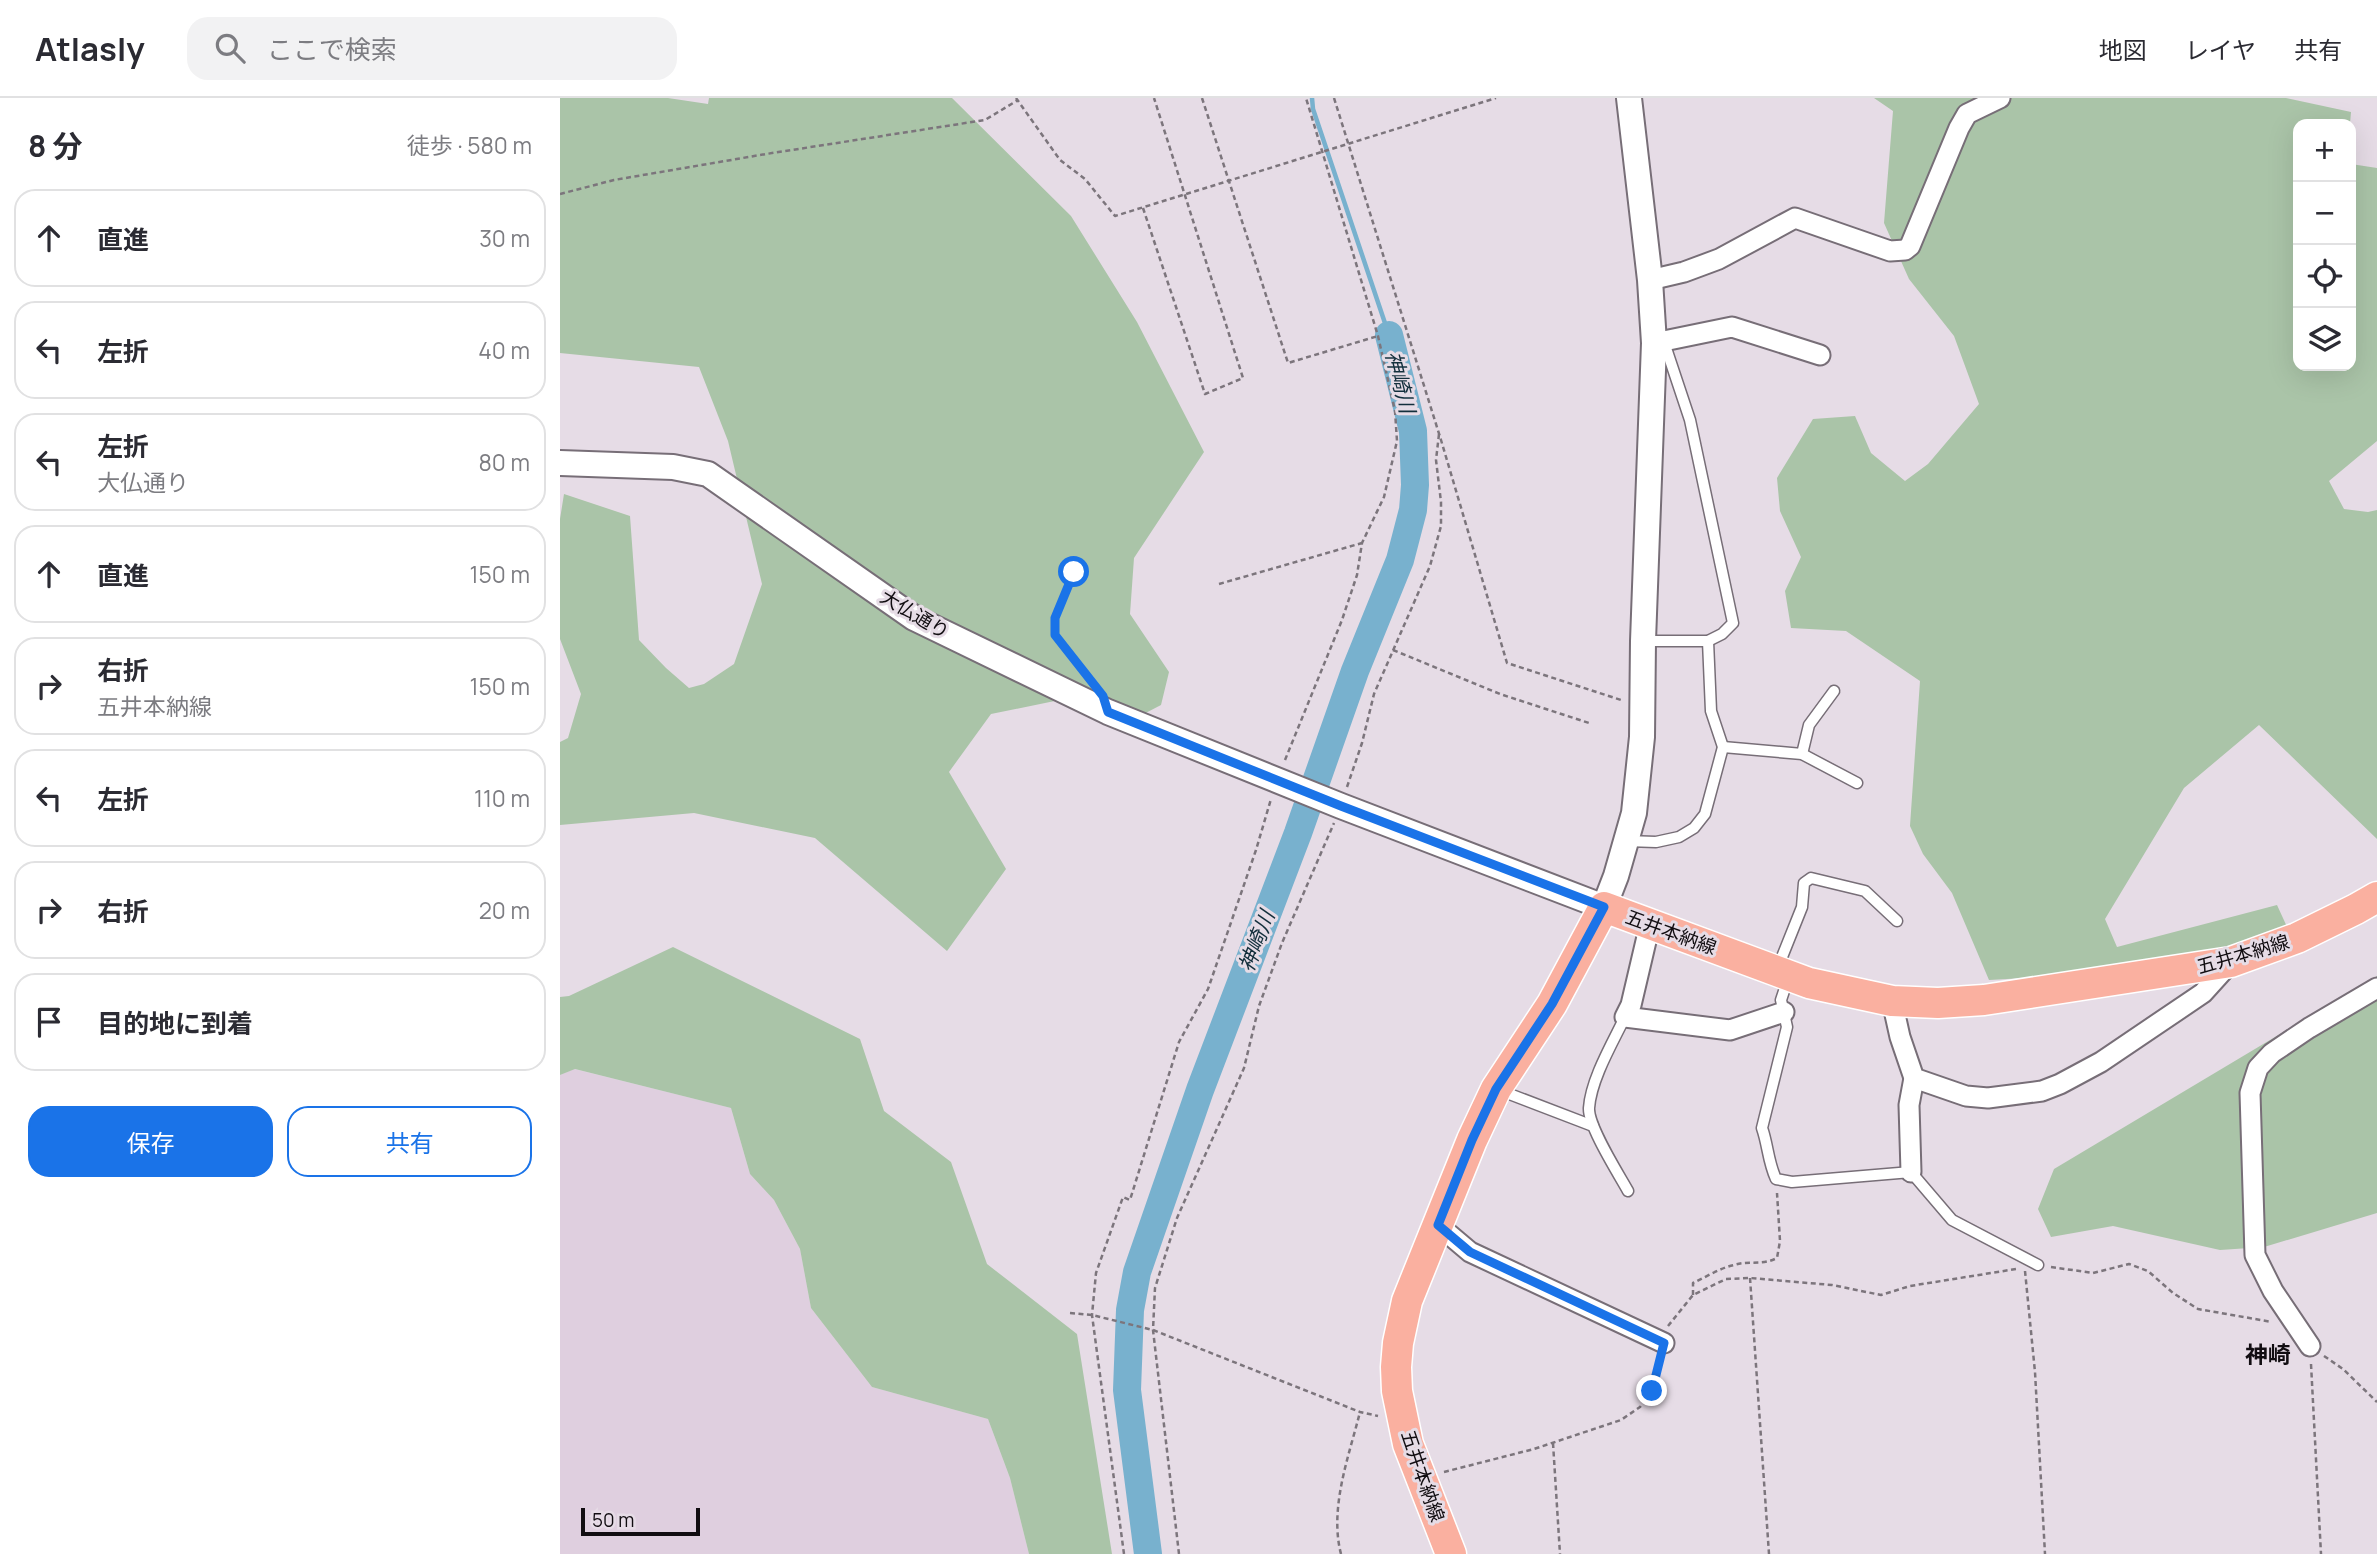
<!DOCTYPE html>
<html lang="ja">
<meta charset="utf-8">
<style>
:root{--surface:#fff;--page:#f2f2f3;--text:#2b2b33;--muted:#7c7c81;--line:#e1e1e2;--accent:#1a73e8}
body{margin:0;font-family:Manrope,"Noto Sans JP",sans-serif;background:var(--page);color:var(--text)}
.controls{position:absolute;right:21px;top:21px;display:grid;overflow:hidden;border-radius:14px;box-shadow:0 7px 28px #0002}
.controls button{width:63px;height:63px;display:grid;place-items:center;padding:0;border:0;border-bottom:2px solid var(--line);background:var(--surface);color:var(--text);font:35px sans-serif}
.scale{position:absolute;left:21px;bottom:18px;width:119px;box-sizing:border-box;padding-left:7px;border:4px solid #110d11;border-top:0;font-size:19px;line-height:24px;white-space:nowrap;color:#110d11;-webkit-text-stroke:5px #e6dce6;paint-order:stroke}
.stop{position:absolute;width:21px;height:21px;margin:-16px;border:5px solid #1a73e8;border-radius:50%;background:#fff}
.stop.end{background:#1a73e8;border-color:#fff;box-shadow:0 2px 7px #0008}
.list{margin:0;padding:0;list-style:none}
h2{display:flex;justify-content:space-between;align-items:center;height:91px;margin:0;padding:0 28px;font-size:30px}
h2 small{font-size:23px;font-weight:400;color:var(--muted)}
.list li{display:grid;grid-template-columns:46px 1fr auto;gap:21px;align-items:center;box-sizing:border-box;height:98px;margin:0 14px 14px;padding:0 14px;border:2px solid var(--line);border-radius:21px}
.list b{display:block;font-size:26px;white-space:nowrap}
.list p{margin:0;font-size:23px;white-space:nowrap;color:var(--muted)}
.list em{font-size:23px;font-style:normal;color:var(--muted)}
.actions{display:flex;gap:14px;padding:21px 28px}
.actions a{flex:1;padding:16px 0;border:2px solid var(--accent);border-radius:21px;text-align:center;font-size:24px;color:var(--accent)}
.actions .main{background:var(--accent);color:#fff}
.icon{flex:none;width:38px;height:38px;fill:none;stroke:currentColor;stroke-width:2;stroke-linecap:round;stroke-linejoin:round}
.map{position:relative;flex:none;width:1817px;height:1456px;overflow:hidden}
header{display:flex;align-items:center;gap:42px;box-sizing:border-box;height:98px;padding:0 35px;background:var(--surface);border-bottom:2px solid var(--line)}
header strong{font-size:33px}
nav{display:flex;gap:38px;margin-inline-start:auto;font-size:24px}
.search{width:490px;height:63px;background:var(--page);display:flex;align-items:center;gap:18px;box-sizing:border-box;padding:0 24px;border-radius:21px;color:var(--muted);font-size:26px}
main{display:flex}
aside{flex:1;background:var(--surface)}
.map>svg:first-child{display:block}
.built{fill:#dfcfdf}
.green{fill:#aac4a8}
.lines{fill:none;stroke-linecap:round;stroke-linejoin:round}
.stream{stroke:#78b1ce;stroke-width:4.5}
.river{stroke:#78b1ce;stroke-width:28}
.service-casing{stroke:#776e77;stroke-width:13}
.minor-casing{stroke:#776e77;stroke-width:23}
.tertiary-casing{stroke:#776e77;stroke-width:28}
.primary-casing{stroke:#fff;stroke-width:33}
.path{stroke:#7c757c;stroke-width:2.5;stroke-dasharray:5 3.5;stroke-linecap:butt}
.service{stroke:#fff;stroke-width:10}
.minor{stroke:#fff;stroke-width:19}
.tertiary{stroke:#fff;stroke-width:24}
.primary{stroke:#fab0a0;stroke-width:30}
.route{stroke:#1a73e8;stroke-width:9}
.labels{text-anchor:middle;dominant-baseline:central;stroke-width:6;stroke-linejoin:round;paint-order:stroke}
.street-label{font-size:19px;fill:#110d11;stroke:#e6dce6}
.water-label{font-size:21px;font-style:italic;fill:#132f3c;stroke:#e6dce6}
.quarter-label{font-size:23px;font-weight:bold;fill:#110d11;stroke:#e6dce6}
</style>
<header>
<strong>Atlasly</strong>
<div class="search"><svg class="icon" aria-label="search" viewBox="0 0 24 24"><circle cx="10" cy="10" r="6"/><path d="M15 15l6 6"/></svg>ここで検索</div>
<nav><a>地図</a><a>レイヤ</a><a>共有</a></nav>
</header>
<main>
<aside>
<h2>8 分<small>徒歩 · 580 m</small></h2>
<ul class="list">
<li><svg class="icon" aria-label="ahead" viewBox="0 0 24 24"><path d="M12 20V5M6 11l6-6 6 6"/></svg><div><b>直進</b></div><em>30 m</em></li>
<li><svg class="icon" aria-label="left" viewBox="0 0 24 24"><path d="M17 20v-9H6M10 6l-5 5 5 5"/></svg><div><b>左折</b></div><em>40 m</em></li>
<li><svg class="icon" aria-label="left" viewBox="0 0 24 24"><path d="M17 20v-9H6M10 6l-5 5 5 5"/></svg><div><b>左折</b><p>大仏通り</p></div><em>80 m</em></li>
<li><svg class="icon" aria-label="ahead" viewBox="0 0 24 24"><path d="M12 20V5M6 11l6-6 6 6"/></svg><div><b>直進</b></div><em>150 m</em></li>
<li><svg class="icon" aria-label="right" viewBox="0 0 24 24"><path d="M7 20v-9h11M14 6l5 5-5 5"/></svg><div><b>右折</b><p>五井本納線</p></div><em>150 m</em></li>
<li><svg class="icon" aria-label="left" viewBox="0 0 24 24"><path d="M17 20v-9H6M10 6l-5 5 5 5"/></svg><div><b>左折</b></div><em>110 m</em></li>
<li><svg class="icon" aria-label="right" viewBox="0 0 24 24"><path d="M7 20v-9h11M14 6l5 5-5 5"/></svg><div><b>右折</b></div><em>20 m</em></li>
<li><svg class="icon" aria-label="arrive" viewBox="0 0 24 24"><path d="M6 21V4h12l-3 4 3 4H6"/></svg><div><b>目的地に到着</b></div></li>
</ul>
<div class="actions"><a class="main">保存</a><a>共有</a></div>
</aside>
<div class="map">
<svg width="1817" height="1456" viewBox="0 0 1817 1456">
<rect width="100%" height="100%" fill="#e6dce6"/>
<path class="built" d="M14 971 171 1010 190 1076 214 1102 240 1151 251 1210 312 1289 428 1321 450 1380 469 1456H0V977Z"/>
<g class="green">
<path d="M0 0H108L148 6 149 0H392L511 118 577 224 644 354 574 460 570 516 609 574 601 607 576 620 514 599 431 616 389 674 446 771 387 853 255 740 134 715 0 727V644L8 640 21 596 0 541V421L4 396 70 418 79 542 106 570 129 590 144 586 174 566 202 486 168 343 139 269 0 255Z"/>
<path d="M1314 0H1726L1791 14 1790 26H1738V268H1791V66L1817 70V343L1769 383 1784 411 1808 414 1817 412V741L1699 627 1624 690 1545 821 1557 849 1717 807 1728 831 1705 844 1498 878 1429 882 1392 795 1363 756 1350 728 1360 583 1286 533 1231 530 1225 493 1241 459 1220 413 1217 380 1253 321 1295 318 1311 355 1345 383 1368 366 1419 306 1394 238 1349 181 1324 125 1333 13Z"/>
<path d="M113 849 300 941 324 1013 391 1064 427 1166 517 1236 552 1456H469L450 1380 428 1321 312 1289 251 1210 240 1151 214 1102 190 1076 171 1010 15 971 0 977V899L9 898Z"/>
<path d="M1817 878V1115L1704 1149 1660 1152 1553 1128 1491 1139 1478 1111 1494 1071Z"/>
</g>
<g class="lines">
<path class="stream" d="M752 0 753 11 829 237"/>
<path class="river" d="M588 1456 567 1292 570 1212 577 1174 640 992 738 735 795 573 840 462 853 412 855 387 853 333 829 237"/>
<defs>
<g id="service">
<path d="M1084 543H1148L1162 536 1173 525 1130 322 1104 244"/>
<path d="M1163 649 1242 656 1297 685"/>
<path d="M1242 656 1249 627 1274 593"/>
<path d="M1066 743 1096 744 1119 739 1134 730 1145 716 1163 649 1151 613 1148 543"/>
<path d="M1218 869 1242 809 1244 785 1251 780 1305 793 1337 823"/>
<path d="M1228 881 1221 902 1227 929 1202 1030C1208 1047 1208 1064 1216 1081L1232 1084 1351 1074 1392 1122 1478 1167"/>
<path d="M1065 919C1053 944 1031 981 1029 1010 1028 1028 1058 1075 1068 1093"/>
<path d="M939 992 1033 1028"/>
</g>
<g id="minor">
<path d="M1090 182 1124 174 1159 161 1235 120 1330 153 1345 152 1350 148 1399 30 1407 16 1440 0"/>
<path d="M1094 245 1172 229 1260 257"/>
<path d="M1090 826 1071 907 1065 919 1170 932 1224 914"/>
<path d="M1332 903 1340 939 1354 980 1406 998 1428 1000 1482 993 1500 986 1541 964 1643 895 1671 864"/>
<path d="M1351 1074 1349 1007 1354 980"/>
<path d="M878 1127 910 1154 1104 1245"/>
<path d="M1750 1248 1713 1193 1695 1157 1690 995 1698 970 1712 955 1749 930 1817 890"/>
</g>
<path id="tertiary" d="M0 365 113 369 148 376 354 520 548 614 781 708 1044 809 1056 778 1074 715 1082 639 1083 543 1094 245 1090 182 1069 0"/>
<path id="primary" d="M891 1456 848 1346 837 1293 836 1269 838 1245 847 1203 912 1042 936 991 992 906 1044 809 1249 885 1332 903 1378 905 1424 902 1671 864 1737 840 1796 811 1817 799"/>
</defs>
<use href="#service" class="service-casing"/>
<use href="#minor" class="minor-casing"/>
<use href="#tertiary" class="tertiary-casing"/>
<use href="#primary" class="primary-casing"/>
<g class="path">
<path d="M456 0 500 62 525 81 555 118 936 0"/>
<path d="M642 0 728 265 818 238"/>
<path d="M774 0 881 342 947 565 1061 602"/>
<path d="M0 96 54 82 206 56 425 22 458 2"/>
<path d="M583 110 645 296 683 280 594 0"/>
<path d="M514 474 495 520V537L530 581"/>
<path d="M659 486 802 445"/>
<path d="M833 552 940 596 1029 625"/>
<path d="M725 662 782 522 797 477 802 445 824 399 837 343 835 313 818 238 746 0"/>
<path d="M787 689 802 645 814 596 870 468 881 428V404L876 362 879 336"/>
<path d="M1491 1169 1533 1175 1569 1166 1588 1173 1613 1195 1638 1211 1712 1224"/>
<path d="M1465 1173 1475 1274 1485 1456"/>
<path d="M1190 1180 1209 1456"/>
<path d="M1133 1197V1185C1146 1179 1160 1170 1174 1167 1190 1162 1201 1168 1217 1160L1220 1143 1217 1095"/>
<path d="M510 1215 532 1217 593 1232 800 1314 818 1318"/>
<path d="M1108 1228 1133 1197 1166 1181 1190 1180 1272 1187 1321 1197 1350 1188 1456 1171"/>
<path d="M1764 1258 1783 1271 1817 1304"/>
<path d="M1751 1266 1761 1456"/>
<path d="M993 1345 1000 1456"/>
<path d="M884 1374 974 1351 1061 1322 1080 1309 1092 1293 1100 1262"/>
<path d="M564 1456 532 1217 536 1175 563 1099 570 1102 619 944 648 891 696 752 711 701"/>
<path d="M619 1456 593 1232 595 1190 617 1120 684 970 699 908 722 845 774 725"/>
<path d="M781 1456C769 1410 789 1358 800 1314"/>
</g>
<use href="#service" class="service"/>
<use href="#minor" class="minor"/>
<use href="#tertiary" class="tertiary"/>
<use href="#primary" class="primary"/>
</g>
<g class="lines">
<path class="route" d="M514 474 495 520V537L543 598 548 614 781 708 1044 809 992 906 936 991 912 1042 878 1127 910 1154 1104 1245 1092 1293"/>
</g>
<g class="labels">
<g class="street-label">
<text transform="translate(355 516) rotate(31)">大仏通り</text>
<text transform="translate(1111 834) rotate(20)">五井本納線</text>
<text transform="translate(1683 856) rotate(-16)">五井本納線</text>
<text transform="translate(863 1378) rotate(71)">五井本納線</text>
</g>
<g class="water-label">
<text transform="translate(841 284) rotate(76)">神崎川</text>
<text transform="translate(696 843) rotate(-69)">神崎川</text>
</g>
<g class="quarter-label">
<text x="1708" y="1256">神崎</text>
</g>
</g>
</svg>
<div class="controls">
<button>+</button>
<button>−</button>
<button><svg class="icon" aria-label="locate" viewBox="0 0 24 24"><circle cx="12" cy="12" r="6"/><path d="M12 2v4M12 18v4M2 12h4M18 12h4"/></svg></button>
<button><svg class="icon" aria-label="layers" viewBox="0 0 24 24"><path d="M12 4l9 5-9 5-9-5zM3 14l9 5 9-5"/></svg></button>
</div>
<div class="scale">50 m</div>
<div class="stop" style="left:514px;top:474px"></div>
<div class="stop end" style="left:1092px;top:1293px"></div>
</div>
</main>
